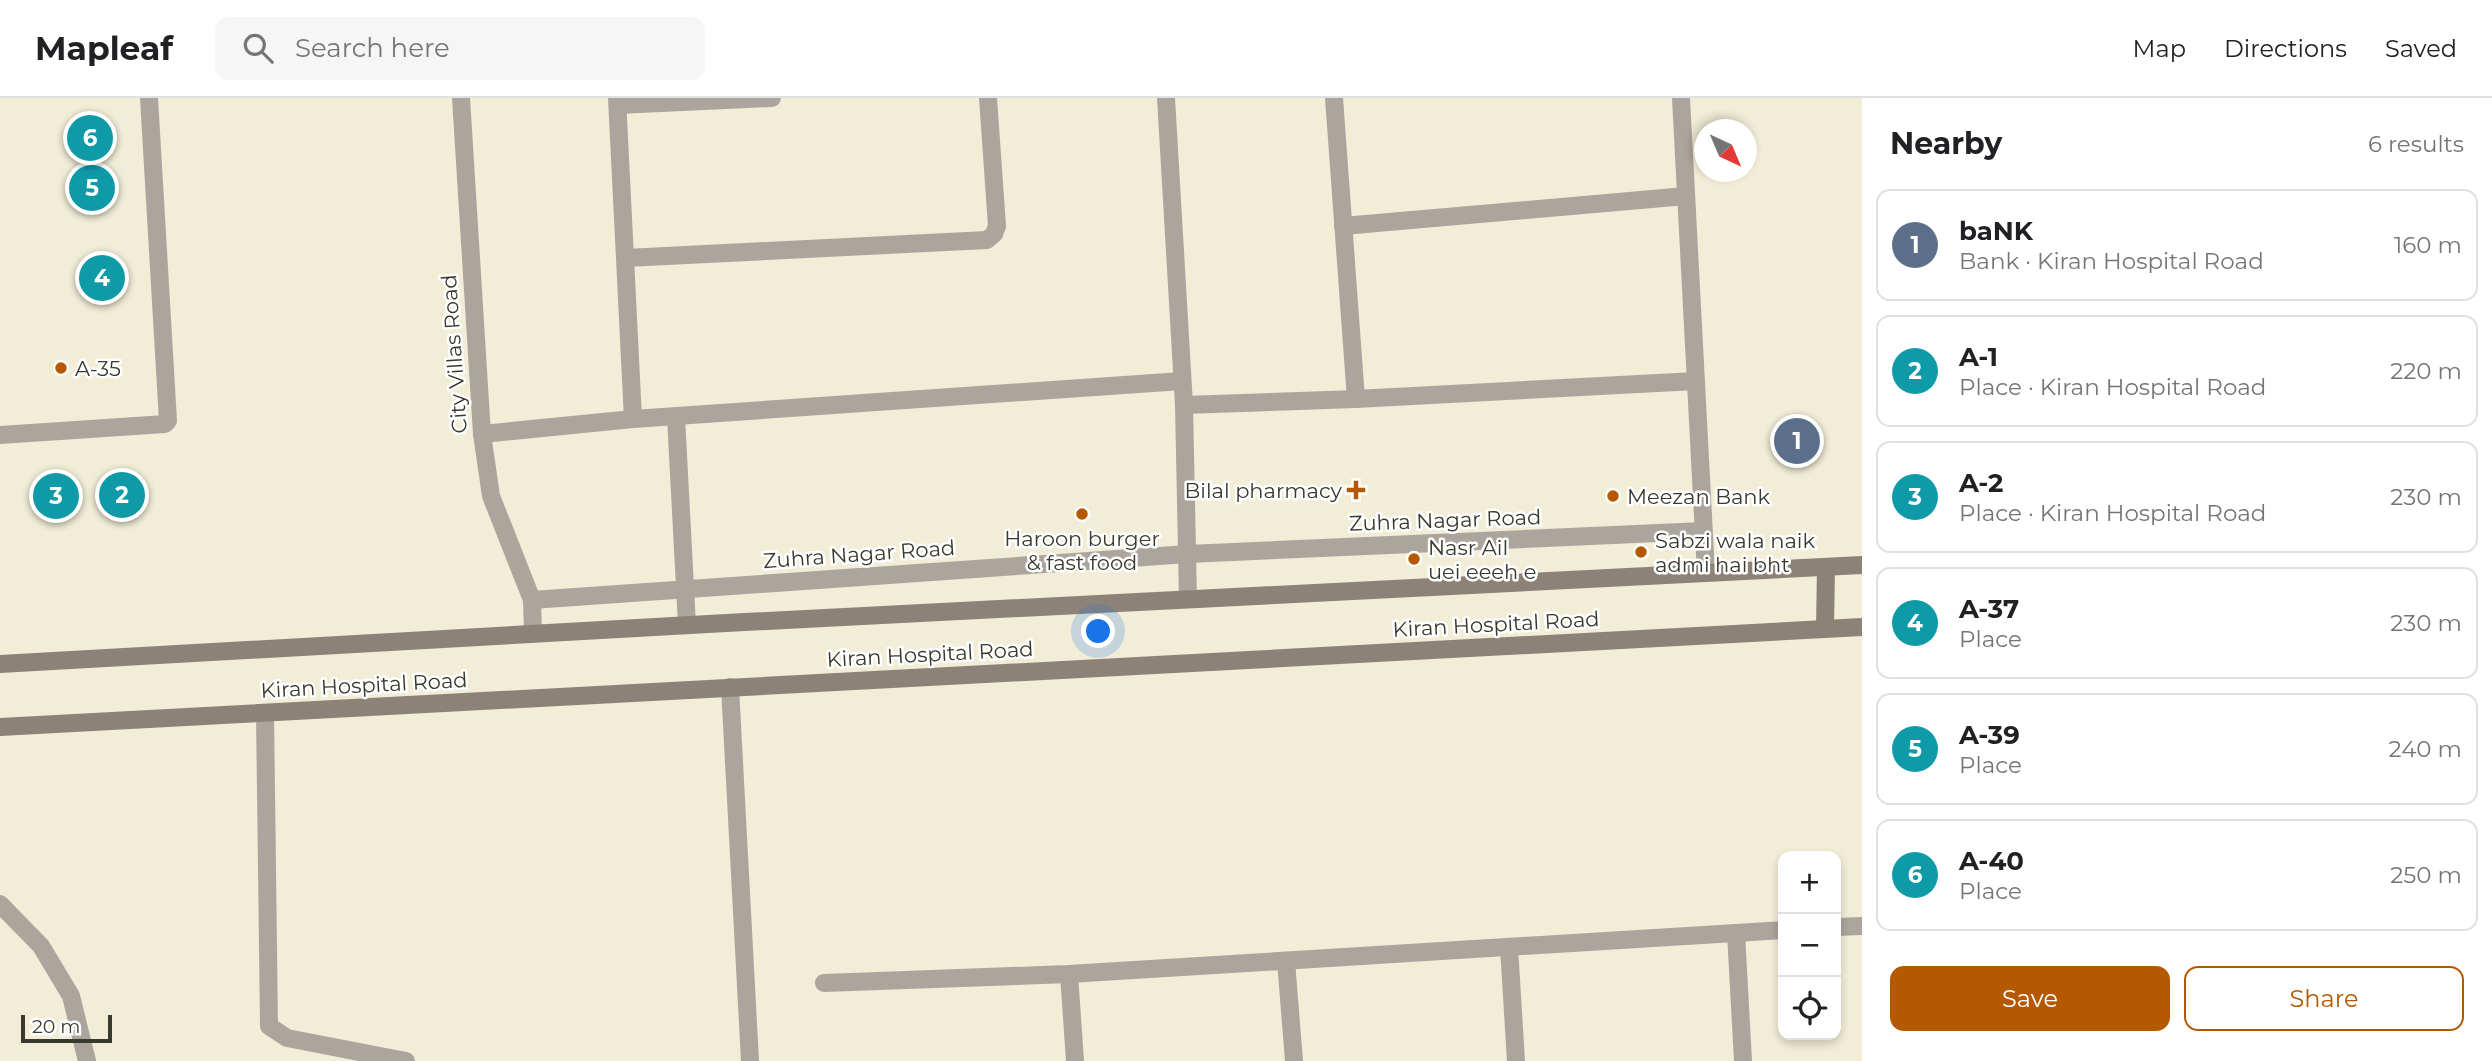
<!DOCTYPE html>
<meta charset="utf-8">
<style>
:root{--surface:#fff;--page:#f6f6f6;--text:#202124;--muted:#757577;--line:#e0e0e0;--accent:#b55900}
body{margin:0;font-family:Montserrat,sans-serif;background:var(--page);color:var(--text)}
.controls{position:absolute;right:21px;bottom:21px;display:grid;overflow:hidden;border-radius:14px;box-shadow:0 4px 10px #0003}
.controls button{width:63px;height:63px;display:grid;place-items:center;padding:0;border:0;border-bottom:2px solid var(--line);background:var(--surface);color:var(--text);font:35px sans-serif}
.compass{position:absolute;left:1694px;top:21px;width:63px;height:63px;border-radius:50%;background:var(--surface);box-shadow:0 4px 10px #0003;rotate:136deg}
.scale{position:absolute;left:21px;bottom:18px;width:91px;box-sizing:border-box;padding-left:7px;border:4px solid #3a3930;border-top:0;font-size:19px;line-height:24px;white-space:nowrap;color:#3a3930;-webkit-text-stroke:5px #fff;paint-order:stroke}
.you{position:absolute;left:1099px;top:534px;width:24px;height:24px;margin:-18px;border:5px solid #fff;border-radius:50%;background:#1a73e8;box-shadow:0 0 0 10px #1a73e833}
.badge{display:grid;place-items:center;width:46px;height:46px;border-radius:50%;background:var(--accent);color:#fff;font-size:23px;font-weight:700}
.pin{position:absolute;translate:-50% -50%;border:4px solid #fff;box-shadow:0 2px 7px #0006}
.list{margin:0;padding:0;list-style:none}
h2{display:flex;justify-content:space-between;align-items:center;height:91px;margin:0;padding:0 28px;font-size:30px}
h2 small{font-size:23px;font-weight:400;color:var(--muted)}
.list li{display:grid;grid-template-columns:46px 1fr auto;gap:21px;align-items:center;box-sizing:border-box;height:112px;margin:0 14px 14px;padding:0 14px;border:2px solid var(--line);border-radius:14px}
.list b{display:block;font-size:26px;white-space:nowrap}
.list p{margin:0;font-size:23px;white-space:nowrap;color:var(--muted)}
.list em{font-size:23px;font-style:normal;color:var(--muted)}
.actions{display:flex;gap:14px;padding:21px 28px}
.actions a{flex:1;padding:16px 0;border:2px solid var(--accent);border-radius:14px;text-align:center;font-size:24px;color:var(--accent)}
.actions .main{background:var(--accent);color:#fff}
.icon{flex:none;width:38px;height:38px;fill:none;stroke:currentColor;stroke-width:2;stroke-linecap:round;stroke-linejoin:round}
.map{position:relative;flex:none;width:1862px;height:963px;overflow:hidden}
header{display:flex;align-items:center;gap:42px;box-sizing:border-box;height:98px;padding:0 35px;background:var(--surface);border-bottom:2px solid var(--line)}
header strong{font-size:33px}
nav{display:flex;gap:38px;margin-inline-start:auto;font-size:24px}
.search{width:490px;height:63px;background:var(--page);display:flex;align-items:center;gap:18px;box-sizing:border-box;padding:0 24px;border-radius:14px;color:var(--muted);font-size:26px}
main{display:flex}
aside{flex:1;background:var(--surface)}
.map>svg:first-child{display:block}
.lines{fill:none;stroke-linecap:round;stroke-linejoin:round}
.street{stroke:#aca59e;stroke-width:18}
.secondary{stroke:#8d8278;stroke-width:18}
.poi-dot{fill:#b55900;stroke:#fff;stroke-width:2.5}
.labels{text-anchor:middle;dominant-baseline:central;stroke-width:5;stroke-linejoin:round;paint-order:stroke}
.street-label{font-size:21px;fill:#3a3930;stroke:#fff}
.poi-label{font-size:21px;fill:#3a3930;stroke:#fff;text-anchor:start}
</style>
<header>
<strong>Mapleaf</strong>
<div class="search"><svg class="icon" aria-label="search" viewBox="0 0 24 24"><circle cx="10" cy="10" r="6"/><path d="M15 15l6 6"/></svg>Search here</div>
<nav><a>Map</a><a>Directions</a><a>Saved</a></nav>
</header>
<main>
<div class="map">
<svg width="1862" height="963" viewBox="0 0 1862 963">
<rect width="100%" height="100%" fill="#f1edd7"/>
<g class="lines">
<g class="street">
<path d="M461 0 482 336 491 398 532 502 533 536"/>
<path d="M617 0 633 321"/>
<path d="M1166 0 1184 307 1188 501"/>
<path d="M1334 0 1356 301"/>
<path d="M1681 0 1706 475"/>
<path d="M618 7 772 0"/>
<path d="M1343 128 1686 98"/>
<path d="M626 160 987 142 994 136 997 128 988 0"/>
<path d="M1184 307 1356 301 1696 283"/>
<path d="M676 319 687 527"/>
<path d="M482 336 633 321 1182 283"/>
<path d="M0 337 165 326 168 323 149 0"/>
<path d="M532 502 1188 456 1703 433"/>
<path d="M730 589 750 963"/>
<path d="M265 615 269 928 287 940 406 963"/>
<path d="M0 806 41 848 71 898 87 963"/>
<path d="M1836 829 1862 828"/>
<path d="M1736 835 1743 963"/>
<path d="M1509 849 1516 963"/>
<path d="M1286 863 1294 963"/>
<path d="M1069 876 1075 963"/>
<path d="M824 885 1069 876 1783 832"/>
</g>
<g class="secondary">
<path d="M1825 531 1826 469"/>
<path d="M0 566 726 525 1862 467"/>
<path d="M0 629 1862 529"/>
</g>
</g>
<g class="poi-dot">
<circle cx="61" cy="270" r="7"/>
<path d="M1352.5 381.5h7v7h7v7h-7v7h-7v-7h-7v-7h7z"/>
<circle cx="1613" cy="398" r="7"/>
<circle cx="1082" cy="416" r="7"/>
<circle cx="1641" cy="454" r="7"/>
<circle cx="1414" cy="461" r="7"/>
</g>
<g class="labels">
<g class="street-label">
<text transform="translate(454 256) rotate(-94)">City Villas Road</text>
<text transform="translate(1445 422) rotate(-2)">Zuhra Nagar Road</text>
<text transform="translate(859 456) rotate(-4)">Zuhra Nagar Road</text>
<text transform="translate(1496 526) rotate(-3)">Kiran Hospital Road</text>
<text transform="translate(930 556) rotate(-3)">Kiran Hospital Road</text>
<text transform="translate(364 587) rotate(-3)">Kiran Hospital Road</text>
</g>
<g class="poi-label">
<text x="75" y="270">A-35</text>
<text x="1342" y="392" text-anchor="end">Bilal pharmacy</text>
<text x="1627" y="398">Meezan Bank</text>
<text x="1082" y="440" text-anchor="middle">Haroon burger<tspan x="1082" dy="24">&amp; fast food</tspan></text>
<text x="1655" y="442">Sabzi wala naik<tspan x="1655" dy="24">admi hai bht</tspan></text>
<text x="1428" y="449">Nasr AiI<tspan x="1428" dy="24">uei eeeh e</tspan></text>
</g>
</g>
</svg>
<div class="controls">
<button>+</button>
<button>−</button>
<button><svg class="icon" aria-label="locate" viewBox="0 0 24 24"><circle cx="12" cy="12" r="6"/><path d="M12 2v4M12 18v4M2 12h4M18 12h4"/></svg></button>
</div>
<svg class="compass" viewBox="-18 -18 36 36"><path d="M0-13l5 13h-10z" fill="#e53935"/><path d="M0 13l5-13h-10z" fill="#757577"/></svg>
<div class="scale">20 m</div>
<div class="you"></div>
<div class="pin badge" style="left:1797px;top:343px;background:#5c6f8a">1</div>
<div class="pin badge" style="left:122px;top:397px;background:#0f9aa8">2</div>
<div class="pin badge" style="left:56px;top:398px;background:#0f9aa8">3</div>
<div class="pin badge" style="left:102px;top:180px;background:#0f9aa8">4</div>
<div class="pin badge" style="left:92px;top:90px;background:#0f9aa8">5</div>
<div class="pin badge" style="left:90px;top:40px;background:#0f9aa8">6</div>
</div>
<aside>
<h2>Nearby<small>6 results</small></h2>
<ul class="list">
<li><span class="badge" style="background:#5c6f8a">1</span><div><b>baNK</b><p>Bank · Kiran Hospital Road</p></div><em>160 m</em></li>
<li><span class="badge" style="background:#0f9aa8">2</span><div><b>A-1</b><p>Place · Kiran Hospital Road</p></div><em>220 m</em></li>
<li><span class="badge" style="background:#0f9aa8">3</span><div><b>A-2</b><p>Place · Kiran Hospital Road</p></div><em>230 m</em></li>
<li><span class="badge" style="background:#0f9aa8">4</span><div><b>A-37</b><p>Place</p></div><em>230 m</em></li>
<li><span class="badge" style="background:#0f9aa8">5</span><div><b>A-39</b><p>Place</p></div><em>240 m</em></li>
<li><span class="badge" style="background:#0f9aa8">6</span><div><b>A-40</b><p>Place</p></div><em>250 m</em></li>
</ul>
<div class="actions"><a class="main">Save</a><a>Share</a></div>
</aside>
</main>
